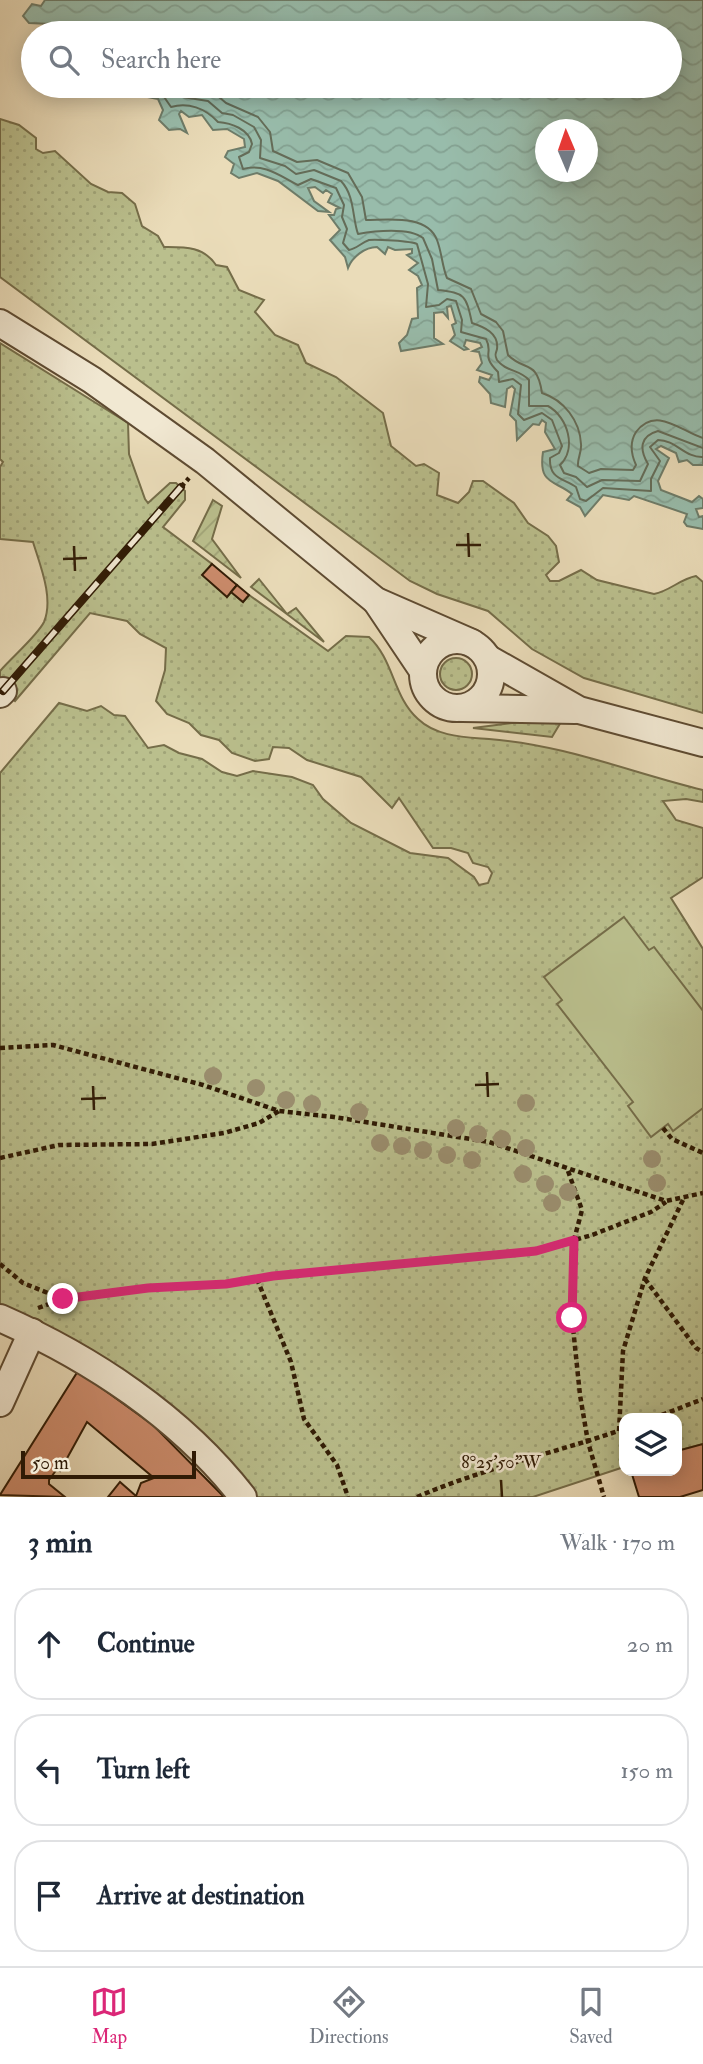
<!DOCTYPE html>
<meta charset="utf-8">
<style>
:root{--surface:#fff;--page:#f6f6f7;--text:#1f2937;--muted:#747a83;--line:#e0e1e3;--accent:#db2777}
body{margin:0;font-family:"IM FELL Double Pica",serif;background:var(--page);color:var(--text)}
.controls{position:absolute;right:21px;bottom:21px;display:grid;overflow:hidden;border-radius:14px;box-shadow:0 4px 18px #0003}
.controls button{width:63px;height:63px;display:grid;place-items:center;padding:0;border:0;border-bottom:2px solid var(--line);background:var(--surface);color:var(--text);font:35px sans-serif}
.compass{position:absolute;left:535px;top:119px;width:63px;height:63px;border-radius:50%;background:var(--surface);box-shadow:0 4px 18px #0003;rotate:358deg}
.scale{position:absolute;left:21px;bottom:18px;width:175px;box-sizing:border-box;padding-left:7px;border:4px solid #301b05;border-top:0;font-size:19px;line-height:24px;white-space:nowrap;color:#301b05;-webkit-text-stroke:5px #f1e8d2;paint-order:stroke}
.stop{position:absolute;width:21px;height:21px;margin:-16px;border:5px solid #db2777;border-radius:50%;background:#fff}
.stop.end{background:#db2777;border-color:#fff;box-shadow:0 2px 7px #0008}
.list{margin:0;padding:0;list-style:none}
h2{display:flex;justify-content:space-between;align-items:center;height:91px;margin:0;padding:0 28px;font-size:30px}
h2 small{font-size:23px;font-weight:400;color:var(--muted)}
.list li{display:grid;grid-template-columns:46px 1fr auto;gap:21px;align-items:center;box-sizing:border-box;height:112px;margin:0 14px 14px;padding:0 14px;border:2px solid var(--line);border-radius:28px}
.list b{display:block;font-size:26px;white-space:nowrap}
.list em{font-size:23px;font-style:normal;color:var(--muted)}
.icon{flex:none;width:38px;height:38px;fill:none;stroke:currentColor;stroke-width:2;stroke-linecap:round;stroke-linejoin:round}
.map{position:relative;flex:none;width:703px;height:1497px;overflow:hidden}
.search{position:absolute;background:var(--surface);box-shadow:0 4px 18px #0003;left:21px;right:21px;top:21px;height:77px;display:flex;align-items:center;gap:18px;box-sizing:border-box;padding:0 24px;border-radius:38px;color:var(--muted);font-size:26px}
.sheet{height:469px;background:var(--surface)}
nav{display:flex;justify-content:space-around;align-items:center;box-sizing:border-box;height:98px;border-top:2px solid var(--line);background:var(--surface);font-size:19px;color:var(--muted)}
nav a{display:grid;justify-items:center;gap:4px}
nav .on{color:var(--accent)}
.map>svg:first-child{display:block}
.grass{fill:url(#grass-dots);stroke:#756d49;stroke-width:2}
.park{fill:#babf8d;stroke:#756d49;stroke-width:2}
.garden{fill:url(#garden-furrows);stroke:#756d49;stroke-width:2}
.water{fill:url(#water-waves);stroke:#6e7c69;stroke-width:2;fill-rule:evenodd}
.lines{fill:none;stroke-linecap:round;stroke-linejoin:round}
.shore{stroke:#646c58;stroke-width:2}
.building{fill:#ce8d6e;stroke:#301b05;stroke-width:2}
.street-casing{stroke:#5e4b32;stroke-width:30}
.path{stroke:#301b05;stroke-width:4.5;stroke-dasharray:5 3.5;stroke-linecap:butt}
.street{stroke:#f1e8d2;stroke-width:26}
.rail-casing{stroke:#301b05;stroke-width:8}
.rail{stroke:#f1e8d2;stroke-width:5;stroke-dasharray:16;stroke-linecap:butt}
.tree{fill:#9a8d6d}
.route{stroke:#db2777;stroke-width:9}
.ticks{fill:none;stroke:#301b05;stroke-width:2.5}
.ticks-label{font-size:18px;text-anchor:middle;fill:#301b05;stroke:#f1e8d2;stroke-width:5;stroke-linejoin:round;paint-order:stroke}
</style>
<div class="map">
<svg width="703" height="1497" viewBox="0 0 703 1497">
<defs>
<pattern id="grass-dots" width="8" height="8" patternUnits="userSpaceOnUse" patternTransform="scale(1.75)"><rect width="8" height="8" fill="#babf8d"/><path d="M2 2h.1M6 6h.1" fill="none" stroke="#a0a478" stroke-width="1.8" stroke-linecap="round"/></pattern>
<pattern id="garden-furrows" width="10" height="10" patternUnits="userSpaceOnUse" patternTransform="scale(1.75)"><rect width="10" height="10" fill="#babf8d"/><path d="M-1 1l2-2M0 10L10 0M9 11l2-2" fill="none" stroke="#a0a478"/></pattern>
<pattern id="water-waves" width="16" height="10" patternUnits="userSpaceOnUse" patternTransform="scale(1.75)"><rect width="16" height="10" fill="#98bcab"/><path d="M0 5q4-4 8 0t8 0" fill="none" stroke="#83a192"/></pattern>
</defs>
<rect width="100%" height="100%" fill="#eadcb9"/>
<filter id="stains"><feTurbulence type="fractalNoise" baseFrequency=".00286" numOctaves="4"/><feColorMatrix values="0 0 0 0 .2 0 0 0 0 .09 0 0 0 0 .02 0 0 0 .5 -.17"/></filter>
<radialGradient id="worn" r=".72"><stop offset=".6" stop-color="#630" stop-opacity="0"/><stop offset="1" stop-color="#630" stop-opacity=".3"/></radialGradient>
<g class="grass">
<path d="M0 119 19 125 36 138V149L43 153 55 151 91 184 108 192 122 193 135 204 142 226 158 236 164 247C185 247 203 246 216 265L227 267 239 290 264 300 255 312 275 335 298 345 306 363 336 377 383 413 391 446 416 466 424 464 439 473 437 495 458 503 469 492 473 481H483L514 503 528 523 548 536 556 546 559 562 546 575 550 581H559L581 570 597 580 654 594C670 591 680 579 696 576L703 582V713L584 678 532 649 488 611 437 594 410 581 0 277Z"/>
<path d="M0 343 128 423 129 454 145 499 148 503 170 483H176L185 491V500L163 527 212 564 227 597 231 592 243 602 249 595 328 651 346 636 369 637C394 660 393 697 418 719 437 737 465 737 489 739 566 745 629 772 703 790V802L686 799 663 801 676 820 703 828V877L671 898 703 949V1444L677 1451V1418H624V1467L533 1497H255L0 1308V773L59 703 87 711 101 706 114 715 125 716 148 748 164 745 179 753 202 759 222 772 237 776 253 771 292 777 313 785 323 799 351 823 410 853 448 858 474 877 479 885 488 883 492 873 488 867 473 863 468 853 451 848H433L399 798 392 808 361 777 307 760 289 748 273 747 269 759 255 761 232 753 219 740 201 735 189 723 167 714 156 701 165 670 166 648 140 634 127 621 90 613 15 701 0 689V671C11 658 37 636 44 622 54 598 40 565 33 542L0 539V467L3 462 0 459Z"/>
<path d="M259 579 287 614 296 608 324 642 251 587Z"/>
<circle cx="456" cy="674" r="16"/>
<path d="M520 722H561L552 737 473 728Z"/>
</g>
<path class="park" d="M624 917 649 950 654 947 703 1011V1108L673 1131 668 1124 651 1137 628 1106 633 1102 557 1004 562 1000 544 977Z"/>
<path class="garden" d="M213 500 222 506 212 539 241 578 193 541Z"/>
<path class="water" d="M45 0H703V465H693L687 460 679 462 676 453 661 446 656 449 669 458 658 481 661 490 692 502 699 496 703 499V508L696 509 699 517 703 516V529L687 526 684 522 687 514 634 496 629 500 603 495 585 516 580 507 567 500 572 494C555 480 538 485 543 452L555 449 545 432 546 423 542 420 539 425 533 424 517 440 516 421 510 415 515 389 512 386 507 389 505 407 491 403 490 394 479 382 480 377 489 380 492 375 477 370 482 363 479 352 473 351 482 347 480 343 466 340 464 346 468 349 464 350 450 341 455 335 452 325 456 323 451 306 447 307 448 318 443 312 434 313V338L443 344 401 351 399 343 407 335 412 319 418 318 417 288 422 285 418 276 409 270 418 263 407 255 412 253V249L395 250 388 247 385 254 377 247C365 247 352 257 348 268L345 257 330 240 340 230 329 215H334L336 209 340 208 328 202 332 194 326 190 323 193 315 187 308 188 314 201 329 212 318 211 278 181 257 173 239 178 231 173 234 164 225 157 228 151 245 147 244 139 227 129 213 130 202 115 189 117 181 111 179 114 187 133 180 129 169 130 159 120 163 110 158 99 132 94 126 86H670V33H60L51 24 29 23 23 16 32 4 41 6ZM546 130H588V172H546Z"/>
<g class="lines">
<g class="shore">
<path d="M137 86 162 94 171 107C188 102 205 108 218 122 231 123 249 129 252 144L249 152 239 157 243 169C264 163 280 176 298 185L311 179 336 188 344 205 342 217 347 229 343 243 349 250C356 249 361 243 369 240 374 239 412 241 417 244L428 284 426 307 439 305 447 299 456 301 462 320 461 332 486 339C494 354 480 354 498 372L499 382 513 379 521 385 518 414 524 420 542 413 552 420 562 446 559 453 550 458C549 479 563 478 576 487L580 499 586 501 603 488 651 491V479L660 461 650 447 658 440C676 440 685 458 703 457"/>
<path d="M166 86 176 96 208 101 222 113 233 115 254 127 261 140 260 158 285 166 296 174 314 170 341 181C355 196 352 217 358 234 374 231 409 227 423 238L432 259 438 290C465 293 466 295 472 323 484 327 499 333 497 349 496 354 494 354 497 360 506 372 519 369 529 380V406H548C568 417 577 449 560 465L564 473 576 477 587 487 602 480 640 481 648 464C639 449 640 436 658 431L703 448"/>
<path d="M187 86 212 91 226 103 258 117 270 132 273 151 297 162 317 160 348 173 362 197 366 220C388 220 427 214 437 240 442 253 442 266 447 278L471 289 481 314 496 322 503 331 508 355C525 372 537 359 542 393 564 400 580 421 581 444 582 452 577 459 578 466L589 473 601 469 633 470 636 465C631 454 629 443 636 432 656 405 682 432 703 438"/>
</g>
</g>
<g class="building">
<path d="M212 564 237 585 227 597 202 575Z"/>
<path d="M237 585 249 595 243 602 231 592Z"/>
<path d="M78 1371 153 1425 224 1497H108L120 1482 136 1496 141 1483 154 1478 87 1422 60 1471 57 1469 49 1480V1484L65 1497 0 1495Z"/>
<path d="M703 1444V1490L680 1497H639L631 1471H677V1451Z"/>
</g>
<g class="lines">
<defs>
<g id="street">
<path d="M0 323 92 380 205 461 376 601 472 643"/>
<path d="M376 601 423 671"/>
<circle cx="457" cy="674" r="34"/>
<path d="M489 659 579 710 703 743"/>
<path d="M0 694 3 691"/>
<path d="M463 708 575 710"/>
<path d="M0 1318C91 1358 181 1417 243 1497"/>
<path d="M0 1403 32 1332"/>
</g>
</defs>
<use href="#street" class="street-casing"/>
<g class="path">
<path d="M181 487 189 478"/>
<path d="M0 1048 53 1045 203 1085 279 1111 334 1117 489 1142 666 1201 703 1193"/>
<path d="M663 1128 672 1139 703 1153"/>
<path d="M0 1158 59 1145 152 1144 224 1133 259 1123 279 1111"/>
<path d="M568 1171 582 1210 574 1240 572 1318 580 1395 588 1442 604 1497"/>
<path d="M0 1264 23 1283 63 1299"/>
<path d="M257 1279 291 1362 304 1419 337 1465 348 1497"/>
<path d="M645 1279 696 1348 703 1352"/>
<path d="M38 1308 63 1299 123 1291 226 1284 273 1276 536 1251 592 1235 651 1212 666 1202"/>
<path d="M654 1418 703 1399"/>
<path d="M619 1431 623 1351 645 1278 684 1198"/>
<path d="M417 1497C484 1468 555 1453 624 1429"/>
</g>
<use href="#street" class="street"/>
<defs>
<path id="rail" d="M3 691 181 487"/>
</defs>
<use href="#rail" class="rail-casing"/>
<use href="#rail" class="rail"/>
</g>
<g class="tree">
<circle cx="213" cy="1076" r="9"/>
<circle cx="256" cy="1088" r="9"/>
<circle cx="286" cy="1100" r="9"/>
<circle cx="526" cy="1103" r="9"/>
<circle cx="312" cy="1104" r="9"/>
<circle cx="359" cy="1112" r="9"/>
<circle cx="456" cy="1128" r="9"/>
<circle cx="478" cy="1134" r="9"/>
<circle cx="502" cy="1139" r="9"/>
<circle cx="380" cy="1143" r="9"/>
<circle cx="402" cy="1146" r="9"/>
<circle cx="526" cy="1148" r="9"/>
<circle cx="423" cy="1150" r="9"/>
<circle cx="447" cy="1155" r="9"/>
<circle cx="652" cy="1159" r="9"/>
<circle cx="472" cy="1160" r="9"/>
<circle cx="523" cy="1174" r="9"/>
<circle cx="657" cy="1183" r="9"/>
<circle cx="545" cy="1184" r="9"/>
<circle cx="568" cy="1192" r="9"/>
<circle cx="552" cy="1203" r="9"/>
</g>
<g class="lines">
<path class="route" d="M63 1299 148 1288 226 1284 273 1276 536 1251 574 1240 572 1318"/>
</g>
<path class="ticks" d="M468 533 469 557M456 545H481M74 546 75 571M63 559 87 558M487 1072 488 1097M475 1085 499 1084M93 1086 94 1110M81 1099 106 1098M501 1480 502 1497"/>
<g class="ticks-label">
<text x="501" y="1468">8°25'50"W</text>
</g>
<rect width="100%" height="100%" filter="url(#stains)"/>
<rect width="100%" height="100%" fill="url(#worn)"/>
</svg>
<div class="controls">
<button><svg class="icon" aria-label="layers" viewBox="0 0 24 24"><path d="M12 4l9 5-9 5-9-5zM3 14l9 5 9-5"/></svg></button>
</div>
<svg class="compass" viewBox="-18 -18 36 36"><path d="M0-13l5 13h-10z" fill="#e53935"/><path d="M0 13l5-13h-10z" fill="#747a83"/></svg>
<div class="scale">50 m</div>
<div class="stop" style="left:572px;top:1318px"></div>
<div class="stop end" style="left:63px;top:1299px"></div>
<div class="search"><svg class="icon" aria-label="search" viewBox="0 0 24 24"><circle cx="10" cy="10" r="6"/><path d="M15 15l6 6"/></svg>Search here</div>
</div>
<section class="sheet">
<h2>3 min<small>Walk · 170 m</small></h2>
<ul class="list">
<li><svg class="icon" aria-label="ahead" viewBox="0 0 24 24"><path d="M12 20V5M6 11l6-6 6 6"/></svg><div><b>Continue</b></div><em>20 m</em></li>
<li><svg class="icon" aria-label="left" viewBox="0 0 24 24"><path d="M17 20v-9H6M10 6l-5 5 5 5"/></svg><div><b>Turn left</b></div><em>150 m</em></li>
<li><svg class="icon" aria-label="arrive" viewBox="0 0 24 24"><path d="M6 21V4h12l-3 4 3 4H6"/></svg><div><b>Arrive at destination</b></div></li>
</ul>
</section>
<nav>
<a class="on"><svg class="icon" aria-label="map" viewBox="0 0 24 24"><path d="M3 6l6-2 6 2 6-2v14l-6 2-6-2-6 2zM9 4v14M15 6v14"/></svg>Map</a>
<a><svg class="icon" aria-label="directions" viewBox="0 0 24 24"><path d="M12 3l9 9-9 9-9-9zM9 14v-3h6M13 9l2 2-2 2"/></svg>Directions</a>
<a><svg class="icon" aria-label="saved" viewBox="0 0 24 24"><path d="M7 4h10v16l-5-4-5 4z"/></svg>Saved</a>
</nav>
